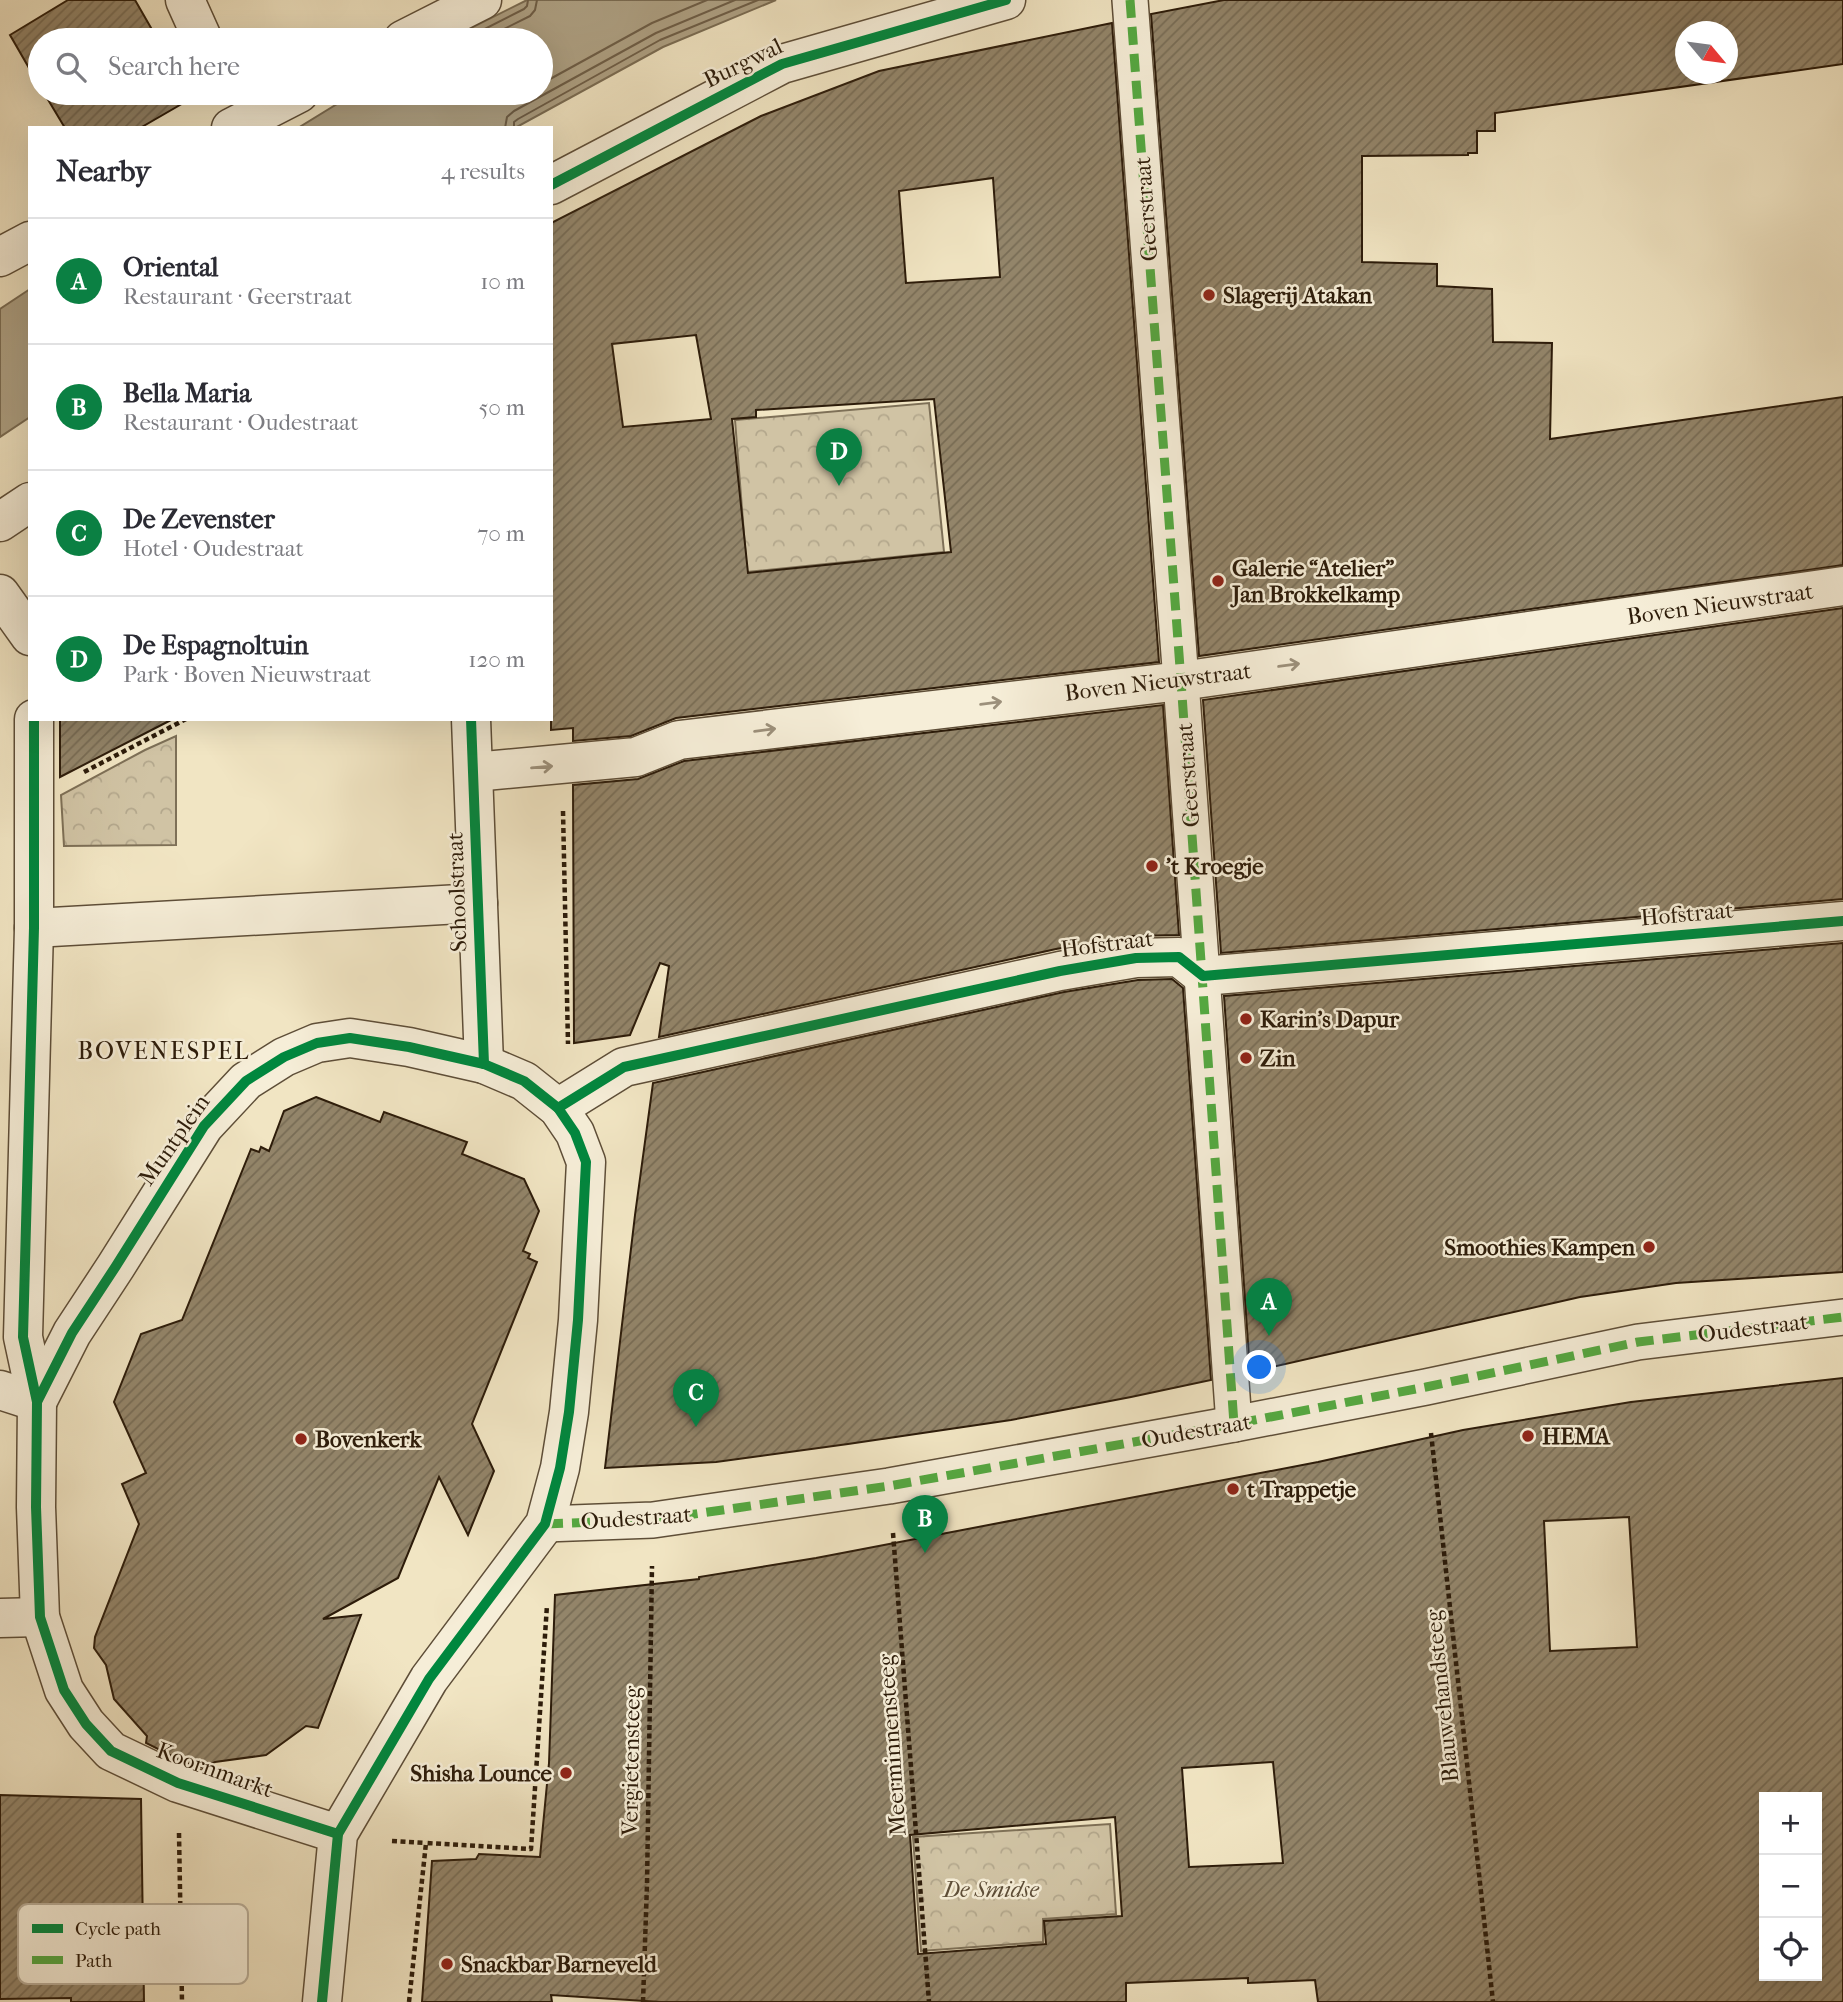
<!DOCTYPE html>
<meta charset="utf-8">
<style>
:root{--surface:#fff;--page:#f7f7f7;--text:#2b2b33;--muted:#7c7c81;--line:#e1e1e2;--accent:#0b8043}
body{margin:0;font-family:"IM FELL French Canon",serif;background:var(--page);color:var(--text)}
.controls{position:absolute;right:21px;bottom:21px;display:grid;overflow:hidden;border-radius:0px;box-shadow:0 7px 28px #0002}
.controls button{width:63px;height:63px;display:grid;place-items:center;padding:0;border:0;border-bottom:2px solid var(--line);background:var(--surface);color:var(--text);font:35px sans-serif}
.compass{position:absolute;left:1675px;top:21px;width:63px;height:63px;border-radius:50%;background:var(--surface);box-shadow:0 7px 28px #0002;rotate:119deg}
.you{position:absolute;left:1260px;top:1368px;width:24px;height:24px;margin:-18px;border:5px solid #fff;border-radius:50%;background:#1a73e8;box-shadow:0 0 0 10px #1a73e833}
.badge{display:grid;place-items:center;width:46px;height:46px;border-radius:50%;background:var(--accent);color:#fff;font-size:23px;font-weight:700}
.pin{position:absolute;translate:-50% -58px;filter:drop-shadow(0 2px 4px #0008)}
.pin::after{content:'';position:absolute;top:37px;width:24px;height:21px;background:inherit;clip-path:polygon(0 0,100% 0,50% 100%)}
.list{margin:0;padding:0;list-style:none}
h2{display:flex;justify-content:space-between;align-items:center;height:91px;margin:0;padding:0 28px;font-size:30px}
h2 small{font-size:23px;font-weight:400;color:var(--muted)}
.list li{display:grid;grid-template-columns:46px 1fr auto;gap:21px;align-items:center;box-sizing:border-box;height:126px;padding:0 28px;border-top:2px solid var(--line)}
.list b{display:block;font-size:26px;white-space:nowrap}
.list p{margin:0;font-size:23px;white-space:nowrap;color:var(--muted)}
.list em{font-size:23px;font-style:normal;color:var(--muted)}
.icon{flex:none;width:38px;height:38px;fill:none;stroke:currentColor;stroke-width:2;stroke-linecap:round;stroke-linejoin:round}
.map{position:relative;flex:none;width:1843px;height:2002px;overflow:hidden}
.search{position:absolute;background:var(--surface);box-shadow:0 7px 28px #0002;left:28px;top:28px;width:525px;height:77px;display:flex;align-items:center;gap:18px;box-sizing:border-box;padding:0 24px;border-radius:38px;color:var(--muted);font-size:26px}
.panel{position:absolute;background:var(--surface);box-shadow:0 7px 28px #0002;left:28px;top:126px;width:525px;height:595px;border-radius:0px}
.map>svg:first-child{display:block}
.forest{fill:url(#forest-crowns);stroke:#7e7057;stroke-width:2}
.water{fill:#aea184;stroke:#7a6c53;stroke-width:2}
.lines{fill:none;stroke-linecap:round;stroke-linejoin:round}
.shore{stroke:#6e5e47;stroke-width:2}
.building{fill:url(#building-hatch);stroke:#2d1c0a;stroke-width:2;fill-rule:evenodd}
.pedestrian-casing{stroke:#5e4e38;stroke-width:38}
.minor-casing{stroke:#5e4e38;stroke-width:41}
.path{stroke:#2d1c0a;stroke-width:4.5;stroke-dasharray:5 3.5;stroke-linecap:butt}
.pedestrian{stroke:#f6eed8;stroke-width:35}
.minor{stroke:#f6eed8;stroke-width:38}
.quiet{stroke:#54a941;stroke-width:9;stroke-dasharray:18 9;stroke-linecap:butt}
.cycleway-casing{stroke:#f6eed8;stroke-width:15}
.cycleway{stroke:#00873e;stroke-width:10}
.oneway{stroke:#9c907b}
.poi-dot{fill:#8f2418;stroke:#f6eed8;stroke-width:2.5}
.labels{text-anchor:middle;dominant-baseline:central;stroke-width:5;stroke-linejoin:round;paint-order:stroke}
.street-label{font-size:23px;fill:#2d1c0a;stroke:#f6eed8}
.poi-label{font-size:23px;font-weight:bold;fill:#2d1c0a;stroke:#f6eed8;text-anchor:start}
.park-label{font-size:23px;font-style:italic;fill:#5e4e38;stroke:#f6eed8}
.neighbourhood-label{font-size:24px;letter-spacing:2px;fill:#2d1c0a;stroke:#f6eed8}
.key{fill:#f6eed8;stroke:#baaf9a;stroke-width:2}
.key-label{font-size:19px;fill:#2d1c0a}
</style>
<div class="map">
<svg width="1843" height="2002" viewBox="0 0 1843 2002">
<defs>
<pattern id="forest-crowns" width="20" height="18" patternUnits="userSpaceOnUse" patternTransform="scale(1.75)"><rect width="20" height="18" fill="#d0c3a4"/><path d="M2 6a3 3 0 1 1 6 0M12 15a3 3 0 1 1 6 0" fill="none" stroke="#b3a78c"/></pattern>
<pattern id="building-hatch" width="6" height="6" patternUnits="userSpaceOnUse" patternTransform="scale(1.75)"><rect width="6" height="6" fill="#93856a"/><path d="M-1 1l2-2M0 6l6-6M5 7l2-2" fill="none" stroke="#786c55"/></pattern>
</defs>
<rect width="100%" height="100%" fill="#f1e5c3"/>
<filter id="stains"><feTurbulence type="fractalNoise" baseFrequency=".00286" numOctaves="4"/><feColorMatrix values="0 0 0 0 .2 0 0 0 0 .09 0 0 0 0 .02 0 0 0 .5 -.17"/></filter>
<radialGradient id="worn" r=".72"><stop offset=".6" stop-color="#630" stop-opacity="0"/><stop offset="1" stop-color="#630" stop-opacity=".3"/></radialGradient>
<g class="forest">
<path d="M929 403 944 552 747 572 735 420Z"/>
<path d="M176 736V845L64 846 61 795 145 750Z"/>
<path d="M1110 1824 1116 1914 1043 1919V1942L921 1951 913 1837Z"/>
</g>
<g class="water">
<path d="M527 0H776L663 47 515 128H298L355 93H541V40H447Z"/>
<path d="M30 289V417L0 437V309Z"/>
</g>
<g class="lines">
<g class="shore">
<path d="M463 40 524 9 527 6 528 0"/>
<path d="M482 40 530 16 535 10 537 0"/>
<path d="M541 84 652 23 707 0"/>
<path d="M505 128 507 117 514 111 656 33 735 0"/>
<path d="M514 128V122L518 119 660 40 758 0"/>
</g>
</g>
<g class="building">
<path d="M68 0H135L158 40H40V87L10 35Z"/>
<path d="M1224 0H1843V64L1495 113V131H1477V153H1468V155L1362 156V262L1437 264V286L1492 289 1493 342 1552 343 1550 439 1843 397V565L1199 656 1151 14ZM1685 32H1727V74H1685Z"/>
<path d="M1112 23 1159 662 676 718 631 736 573 741V728L551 730V223L761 116 879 71ZM993 178 1000 277 906 283 899 191ZM696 335 711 419 623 427 612 344ZM934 399 951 552 748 573 732 419 756 417V410Z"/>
<path d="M44 93H188L192 98 140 128H65Z"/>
<path d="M1843 608V899L1221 953 1203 700Z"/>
<path d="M1163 705 1179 935 1132 936 1056 949 659 1037 669 966 660 963 630 1035 574 1043 573 785 638 779 684 761Z"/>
<path d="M60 719H173L60 777Z"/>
<path d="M1843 943V1272L1676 1283 1580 1297 1250 1372 1224 996Z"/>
<path d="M1172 979 1183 988 1211 1380 1131 1397 1011 1420 848 1444 716 1462 605 1468 635 1215 653 1083 1064 992 1138 980Z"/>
<path d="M316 1097 380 1122 384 1112 467 1142 462 1154 524 1179 539 1211 523 1251 530 1254 528 1258 537 1262 472 1424 494 1471 468 1535 439 1477 398 1578 323 1619 361 1615 318 1728 306 1726 266 1755 215 1762 203 1768 186 1763 146 1743 147 1736 114 1699 106 1665 94 1648 95 1637 139 1524 122 1484 146 1473 114 1402 141 1334 182 1320 251 1149 259 1152 261 1147 269 1151 284 1111Z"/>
<path d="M1843 1378V2002H1318L1315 1980 1248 1983V1978L1126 1983V2002H661L551 1995 552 2002H422L432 1861 476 1859 479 1854 540 1857 549 1763 555 1595 699 1579V1577L816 1558 1318 1462 1463 1430 1631 1402ZM1629 1517 1637 1647 1550 1651 1544 1521ZM1273 1762 1283 1863 1189 1867 1182 1768ZM1764 1797H1817V1976H1764ZM1115 1817 1122 1916 1044 1921 1046 1944 918 1954 910 1835Z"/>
<path d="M0 1795 141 1799 144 2002H71V1998L0 1999Z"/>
</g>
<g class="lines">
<defs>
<g id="pedestrian">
<path d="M1130 0 1181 681 1234 1424"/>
<path d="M545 1524 653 1520 889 1486 1234 1424 1426 1387 1638 1342 1843 1317"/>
</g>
<g id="minor">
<path d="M185 0 203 40"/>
<path d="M403 40 482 0"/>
<path d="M231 128 299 93"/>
<path d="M551 185 782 64 1006 0"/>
<path d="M0 257 30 241"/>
<path d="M0 522 30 502"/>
<path d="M0 594 30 636"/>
<path d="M34 719V928L23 1337 37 1402 36 1507 40 1617 64 1690 86 1724 111 1751 178 1783 338 1834"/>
<path d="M471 719 484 1064"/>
<path d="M474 772 636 757 679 740 1181 681 1843 586"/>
<path d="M34 928 478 903"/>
<path d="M558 1108 624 1067 1060 971 1136 958 1179 957 1203 976 1843 921"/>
<path d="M0 1390 37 1402"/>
<path d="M37 1402 72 1333 116 1266 204 1126 246 1081 284 1057 317 1043 350 1038 409 1047 484 1064 524 1081 558 1108 575 1133 586 1162 578 1320 569 1412 560 1468 545 1524 429 1679 338 1834 322 2002"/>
<path d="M0 1618 40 1617"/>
</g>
</defs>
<use href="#pedestrian" class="pedestrian-casing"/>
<use href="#minor" class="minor-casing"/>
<g class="path">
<path d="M84 772 186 719"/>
<path d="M563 811 568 1044"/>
<path d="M1431 1433 1493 2002"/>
<path d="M893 1533 929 2002"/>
<path d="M179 1833 182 2002"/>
<path d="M392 1841 426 1843"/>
<path d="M409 2002 426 1843 531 1849 547 1605"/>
<path d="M643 2002 647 1884 652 1566"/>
</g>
<use href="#pedestrian" class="pedestrian"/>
<use href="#minor" class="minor"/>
<g class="quiet">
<path d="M1130 0 1181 681 1234 1424"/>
<path d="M545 1524 653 1520 889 1486 1234 1424 1426 1387 1638 1342 1843 1317"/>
</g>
<defs>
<g id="cycleway">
<path d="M551 185 782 64 1006 0"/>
<path d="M34 719V928L23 1337 37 1402 36 1507 40 1617 64 1690 86 1724 111 1751 178 1783 338 1834"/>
<path d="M471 719 484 1064"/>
<path d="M558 1108 624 1067 1060 971 1136 958 1179 957 1203 976 1843 921"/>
<path d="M37 1402 72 1333 116 1266 204 1126 246 1081 284 1057 317 1043 350 1038 409 1047 484 1064 524 1081 558 1108 575 1133 586 1162 578 1320 569 1412 560 1468 545 1524 429 1679 338 1834 322 2002"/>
</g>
</defs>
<use href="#cycleway" class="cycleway-casing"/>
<use href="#cycleway" class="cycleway"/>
</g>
<defs><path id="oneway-shaft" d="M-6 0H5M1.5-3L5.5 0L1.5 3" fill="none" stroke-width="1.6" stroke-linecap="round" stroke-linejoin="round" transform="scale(1.75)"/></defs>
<g class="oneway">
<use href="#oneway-shaft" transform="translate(1289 665) rotate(-8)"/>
<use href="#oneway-shaft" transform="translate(991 703) rotate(-7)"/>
<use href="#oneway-shaft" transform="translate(765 730) rotate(-7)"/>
<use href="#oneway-shaft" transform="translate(542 767) rotate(-5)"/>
</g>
<g class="poi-dot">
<circle cx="1209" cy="295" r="7"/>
<circle cx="1218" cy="581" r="7"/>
<circle cx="1152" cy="866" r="7"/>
<circle cx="1246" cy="1019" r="7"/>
<circle cx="1246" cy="1058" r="7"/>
<circle cx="1649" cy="1247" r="7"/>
<circle cx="1528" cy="1436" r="7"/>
<circle cx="301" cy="1439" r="7"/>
<circle cx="1233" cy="1489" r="7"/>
<circle cx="566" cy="1773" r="7"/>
<circle cx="447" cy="1964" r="7"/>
</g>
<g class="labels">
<g class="street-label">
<text transform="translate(743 63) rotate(-26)">Burgwal</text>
<text transform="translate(1146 209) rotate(-94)">Geerstraat</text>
<text transform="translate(1720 604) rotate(-8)">Boven Nieuwstraat</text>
<text transform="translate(1158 682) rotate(-7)">Boven Nieuwstraat</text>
<text transform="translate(1188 775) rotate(-94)">Geerstraat</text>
<text transform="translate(457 892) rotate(-92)">Schoolstraat</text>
<text transform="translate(1687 914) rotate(-5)">Hofstraat</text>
<text transform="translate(1107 944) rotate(-7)">Hofstraat</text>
<text transform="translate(174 1140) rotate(-55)">Muntplein</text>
<text transform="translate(1753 1328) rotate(-7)">Oudestraat</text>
<text transform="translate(1196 1431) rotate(-10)">Oudestraat</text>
<text transform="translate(636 1518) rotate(-4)">Oudestraat</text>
<text transform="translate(1442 1696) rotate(-96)">Blauwehandsteeg</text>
<text transform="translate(892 1745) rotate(-94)">Meerminnensteeg</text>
<text transform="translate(631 1761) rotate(-89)">Vergietensteeg</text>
<text transform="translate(215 1770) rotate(20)">Koornmarkt</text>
</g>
<g class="poi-label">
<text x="1223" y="295">Slagerij Atakan</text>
<text x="1232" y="568">Galerie “Atelier”<tspan x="1232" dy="26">Jan Brokkelkamp</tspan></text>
<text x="1166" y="866">'t Kroegje</text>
<text x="1260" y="1019">Karin's Dapur</text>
<text x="1260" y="1058">Zin</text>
<text x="1635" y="1247" text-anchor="end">Smoothies Kampen</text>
<text x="1542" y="1436">HEMA</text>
<text x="315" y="1439">Bovenkerk</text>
<text x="1247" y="1489">t Trappetje</text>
<text x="552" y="1773" text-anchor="end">Shisha Lounce</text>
<text x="461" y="1964">Snackbar Barneveld</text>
</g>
<g class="park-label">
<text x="991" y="1889">De Smidse</text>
</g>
<g class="neighbourhood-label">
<text x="164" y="1051">BOVENESPEL</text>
</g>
</g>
<rect x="18" y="1904" width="230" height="80" rx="10" class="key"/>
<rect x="32" y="1924" width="31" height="9" fill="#00873e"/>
<rect x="32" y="1956" width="31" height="8" fill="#54a941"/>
<g class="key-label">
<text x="75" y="1935">Cycle path</text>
<text x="75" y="1967">Path</text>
</g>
<rect width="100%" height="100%" filter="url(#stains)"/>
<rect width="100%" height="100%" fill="url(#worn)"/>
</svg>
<div class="controls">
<button>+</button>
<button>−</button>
<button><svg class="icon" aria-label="locate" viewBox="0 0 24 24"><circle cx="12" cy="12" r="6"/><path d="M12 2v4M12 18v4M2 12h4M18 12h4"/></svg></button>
</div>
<svg class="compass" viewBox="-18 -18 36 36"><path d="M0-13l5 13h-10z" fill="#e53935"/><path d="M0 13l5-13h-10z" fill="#7c7c81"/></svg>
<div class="you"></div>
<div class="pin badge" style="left:1269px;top:1336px">A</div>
<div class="pin badge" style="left:925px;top:1553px">B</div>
<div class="pin badge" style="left:696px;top:1427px">C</div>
<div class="pin badge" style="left:839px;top:486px">D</div>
<div class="search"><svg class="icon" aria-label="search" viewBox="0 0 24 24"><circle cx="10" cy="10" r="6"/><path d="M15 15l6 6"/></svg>Search here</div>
<section class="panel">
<h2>Nearby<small>4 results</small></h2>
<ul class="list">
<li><span class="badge">A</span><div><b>Oriental</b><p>Restaurant · Geerstraat</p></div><em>10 m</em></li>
<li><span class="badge">B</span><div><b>Bella Maria</b><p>Restaurant · Oudestraat</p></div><em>50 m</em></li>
<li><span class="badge">C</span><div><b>De Zevenster</b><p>Hotel · Oudestraat</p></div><em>70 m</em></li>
<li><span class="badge">D</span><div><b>De Espagnoltuin</b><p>Park · Boven Nieuwstraat</p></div><em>120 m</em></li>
</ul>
</section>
</div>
